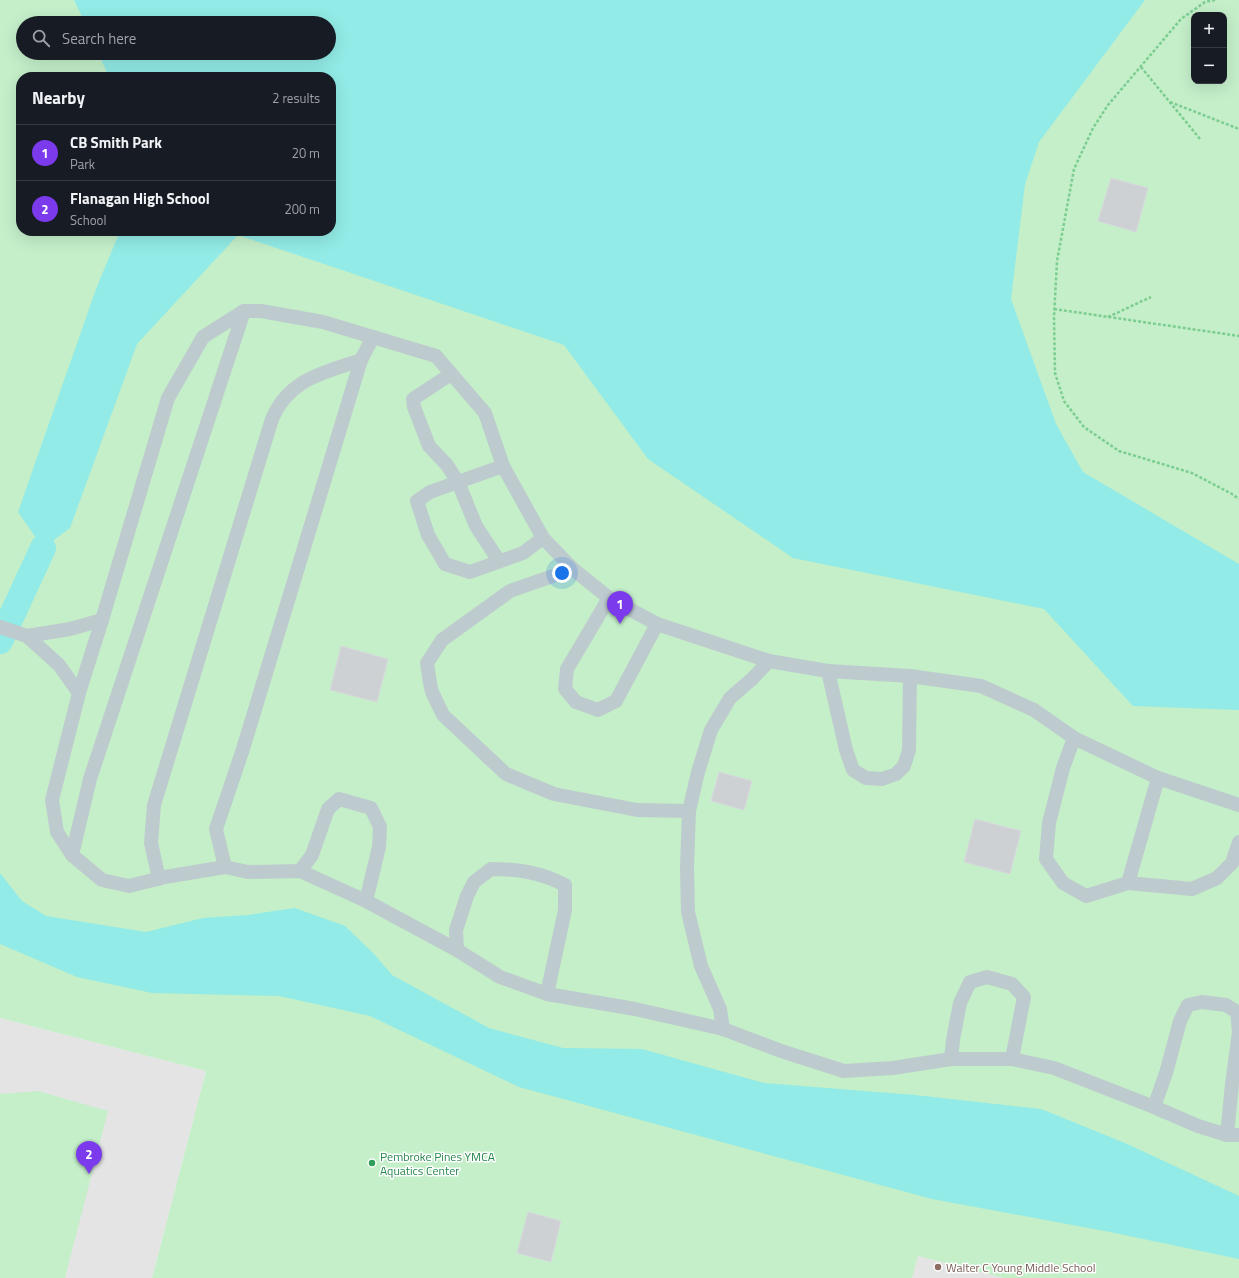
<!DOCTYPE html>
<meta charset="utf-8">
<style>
:root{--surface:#171b24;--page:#242831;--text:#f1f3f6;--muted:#9ea1a6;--line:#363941;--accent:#7c3aed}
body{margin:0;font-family:"Titillium Web",sans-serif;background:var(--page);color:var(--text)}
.controls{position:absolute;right:12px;top:12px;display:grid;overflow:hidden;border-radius:8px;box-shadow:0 4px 16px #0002}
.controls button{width:36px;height:36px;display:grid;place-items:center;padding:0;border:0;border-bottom:1px solid var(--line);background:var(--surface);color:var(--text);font:20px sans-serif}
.you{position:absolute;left:562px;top:573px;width:14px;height:14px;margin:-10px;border:3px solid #fff;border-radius:50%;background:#1a73e8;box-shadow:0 0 0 6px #1a73e833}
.badge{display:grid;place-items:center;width:26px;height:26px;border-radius:50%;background:var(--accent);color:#fff;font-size:13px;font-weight:700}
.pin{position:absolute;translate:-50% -33px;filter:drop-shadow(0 1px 2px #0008)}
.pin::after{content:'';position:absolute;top:21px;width:14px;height:12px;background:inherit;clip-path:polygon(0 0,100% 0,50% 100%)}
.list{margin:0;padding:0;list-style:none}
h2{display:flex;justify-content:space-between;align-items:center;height:52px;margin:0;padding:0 16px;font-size:17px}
h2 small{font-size:13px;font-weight:400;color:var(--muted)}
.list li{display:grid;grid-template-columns:26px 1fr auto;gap:12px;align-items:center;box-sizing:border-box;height:56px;padding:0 16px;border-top:1px solid var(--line)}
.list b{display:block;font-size:15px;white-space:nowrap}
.list p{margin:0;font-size:13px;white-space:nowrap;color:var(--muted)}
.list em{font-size:13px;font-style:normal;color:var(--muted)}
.icon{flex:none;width:22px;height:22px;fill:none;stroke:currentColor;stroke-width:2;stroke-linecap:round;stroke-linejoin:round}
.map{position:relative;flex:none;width:1239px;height:1278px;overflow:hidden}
.search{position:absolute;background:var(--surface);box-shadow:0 4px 16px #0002;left:16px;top:16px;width:320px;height:44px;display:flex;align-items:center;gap:10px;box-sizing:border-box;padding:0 14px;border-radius:22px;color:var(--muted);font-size:15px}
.panel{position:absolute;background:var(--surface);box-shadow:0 4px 16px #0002;left:16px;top:72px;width:320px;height:164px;border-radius:16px}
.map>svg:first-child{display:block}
.education{fill:#e5e4e5}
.green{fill:#c4efc9;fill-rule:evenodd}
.water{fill:#92ebe6}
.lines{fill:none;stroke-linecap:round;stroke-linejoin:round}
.canal{stroke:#92ebe6;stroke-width:26}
.building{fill:#cdd1d4;stroke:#d7dadd}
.path{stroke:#7ccd90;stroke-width:2.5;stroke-dasharray:3 2;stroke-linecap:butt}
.lane{stroke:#becbce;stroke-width:14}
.leisure-dot{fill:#2e9e5b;stroke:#fff;stroke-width:1.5}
.education-dot{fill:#8d6e63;stroke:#fff;stroke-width:1.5}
.labels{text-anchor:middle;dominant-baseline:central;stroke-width:3;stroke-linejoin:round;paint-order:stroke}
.leisure-label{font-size:12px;fill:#27864d;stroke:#fff;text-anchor:start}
.education-label{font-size:12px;fill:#785e54;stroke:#fff;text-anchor:start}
</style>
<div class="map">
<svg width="1239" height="1278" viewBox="0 0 1239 1278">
<rect width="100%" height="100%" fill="#f4f3f3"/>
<g class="education">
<path d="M0 1018 206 1071 152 1278H0Z"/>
<path d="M918 1256 1003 1278H911Z"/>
</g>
<g class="green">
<path d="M0 0H1239V1278H1003L918 1256 912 1278H152L206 1071 0 1018ZM1194 15H1224V81H1194ZM23 23H329V53H23ZM21 77H331V231H21Z"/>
<path d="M38 1091 108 1111 65 1278H0V1094Z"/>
</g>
<g class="water">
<path d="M74 0H1145L1039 142 1025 184 1011 299 1056 424 1083 472 1239 564V710L1133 706 1044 609 793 558 648 459 564 345 238 235 137 344 70 528 43 548 18 512 96 289 120 231H331V77H109L98 53H329V23H85Z"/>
<path d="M0 873 22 901 46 916 146 932 203 918 248 915 295 908 345 926 375 955 392 975 489 1028 563 1048 642 1049 764 1083 915 1095 1041 1109 1125 1143 1239 1196V1259L1110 1232 932 1199 519 1087 370 1016 279 996 152 993 77 977 0 944Z"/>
</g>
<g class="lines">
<path class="canal" d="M0 641 43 548"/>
</g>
<g class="building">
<path d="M1111 178 1148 188 1136 232 1098 221Z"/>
<path d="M341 646 388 659 377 702 330 690Z"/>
<path d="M719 772 752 781 744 810 711 801Z"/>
<path d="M975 819 1021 831 1010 874 964 862Z"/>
<path d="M528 1212 561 1221 551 1262 517 1253Z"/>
</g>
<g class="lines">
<g class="path">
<path d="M1215 0 1205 2 1181 19 1108 105 1093 128 1074 169 1057 261 1054 317 1055 373 1064 401 1084 427 1119 451 1192 473 1232 494 1239 499"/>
<path d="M1141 67 1200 139"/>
<path d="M1170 102 1239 129"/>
<path d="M1054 309 1239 336"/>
<path d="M1108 317 1151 297"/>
</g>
<g class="lane">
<path d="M451 374 413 399 414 407 429 446 447 465 458 482 476 526 499 561"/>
<path d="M503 466 430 492 417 501 428 535 445 564 470 572 523 553 543 538"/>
<path d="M573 569 510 591 442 640 427 663 430 683 432 692 443 715 506 774 554 794 637 810 689 811"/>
<path d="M609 598 567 669 565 689 576 702 598 710 616 701 657 624"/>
<path d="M0 627 27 636 70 629 102 620"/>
<path d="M27 636 59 665 79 693"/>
<path d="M828 671 846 750 853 770 866 778 882 779 896 774 904 766 909 750 910 676"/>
<path d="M1074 738 1063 768 1049 823 1046 859 1063 883 1086 896 1128 883 1158 778"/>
<path d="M1239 805 1158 778 1074 738 1034 710 981 686 910 676 828 671 769 661 657 624 609 598 573 569 543 538 503 466 485 413 436 356 323 322 261 311H244L203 337 168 398 102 620 79 693 52 800 57 832 72 855 102 880 129 886 165 877 225 867 248 872 300 871 366 901 457 950 500 977 547 994 635 1009 723 1029 784 1052 844 1071 893 1068 951 1059H1012L1054 1068 1154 1107 1198 1126 1227 1135H1239"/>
<path d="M72 855 90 779 244 311"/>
<path d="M225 867 216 829 243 749 361 360 373 337"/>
<path d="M300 871 312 855 328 809 339 799 371 808 380 827 379 847 366 901"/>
<path d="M159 879 151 843 154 805 272 419C289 379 323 373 361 360"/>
<path d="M1128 883 1192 889 1217 878 1232 863 1239 842"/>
<path d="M457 950 456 930 467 896 474 882 491 869C517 869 540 872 565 885V910L547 994"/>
<path d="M723 1029 720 1009 701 966 688 912 687 867 689 811 698 772 711 730 730 698 752 679 769 661"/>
<path d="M951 1059 953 1040 960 1003 970 982 987 977 1012 984 1024 997 1012 1059"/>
<path d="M1154 1107 1166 1073 1180 1021 1188 1005 1202 1002 1226 1005 1237 1012 1239 1032 1232 1084 1227 1135"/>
</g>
</g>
<circle class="leisure-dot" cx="372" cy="1163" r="4"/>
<circle class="education-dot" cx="938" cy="1267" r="4"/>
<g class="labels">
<g class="leisure-label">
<text x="380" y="1156">Pembroke Pines YMCA<tspan x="380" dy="14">Aquatics Center</tspan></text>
</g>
<g class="education-label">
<text x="946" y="1267">Walter C Young Middle School</text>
</g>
</g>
</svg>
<div class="controls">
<button>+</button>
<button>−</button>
</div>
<div class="you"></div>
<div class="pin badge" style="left:620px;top:624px">1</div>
<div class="pin badge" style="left:89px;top:1174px">2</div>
<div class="search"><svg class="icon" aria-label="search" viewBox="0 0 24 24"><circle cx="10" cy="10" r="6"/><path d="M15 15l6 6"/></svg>Search here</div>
<section class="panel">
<h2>Nearby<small>2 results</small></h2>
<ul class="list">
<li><span class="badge">1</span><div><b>CB Smith Park</b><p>Park</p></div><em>20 m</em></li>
<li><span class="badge">2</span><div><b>Flanagan High School</b><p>School</p></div><em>200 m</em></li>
</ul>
</section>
</div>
